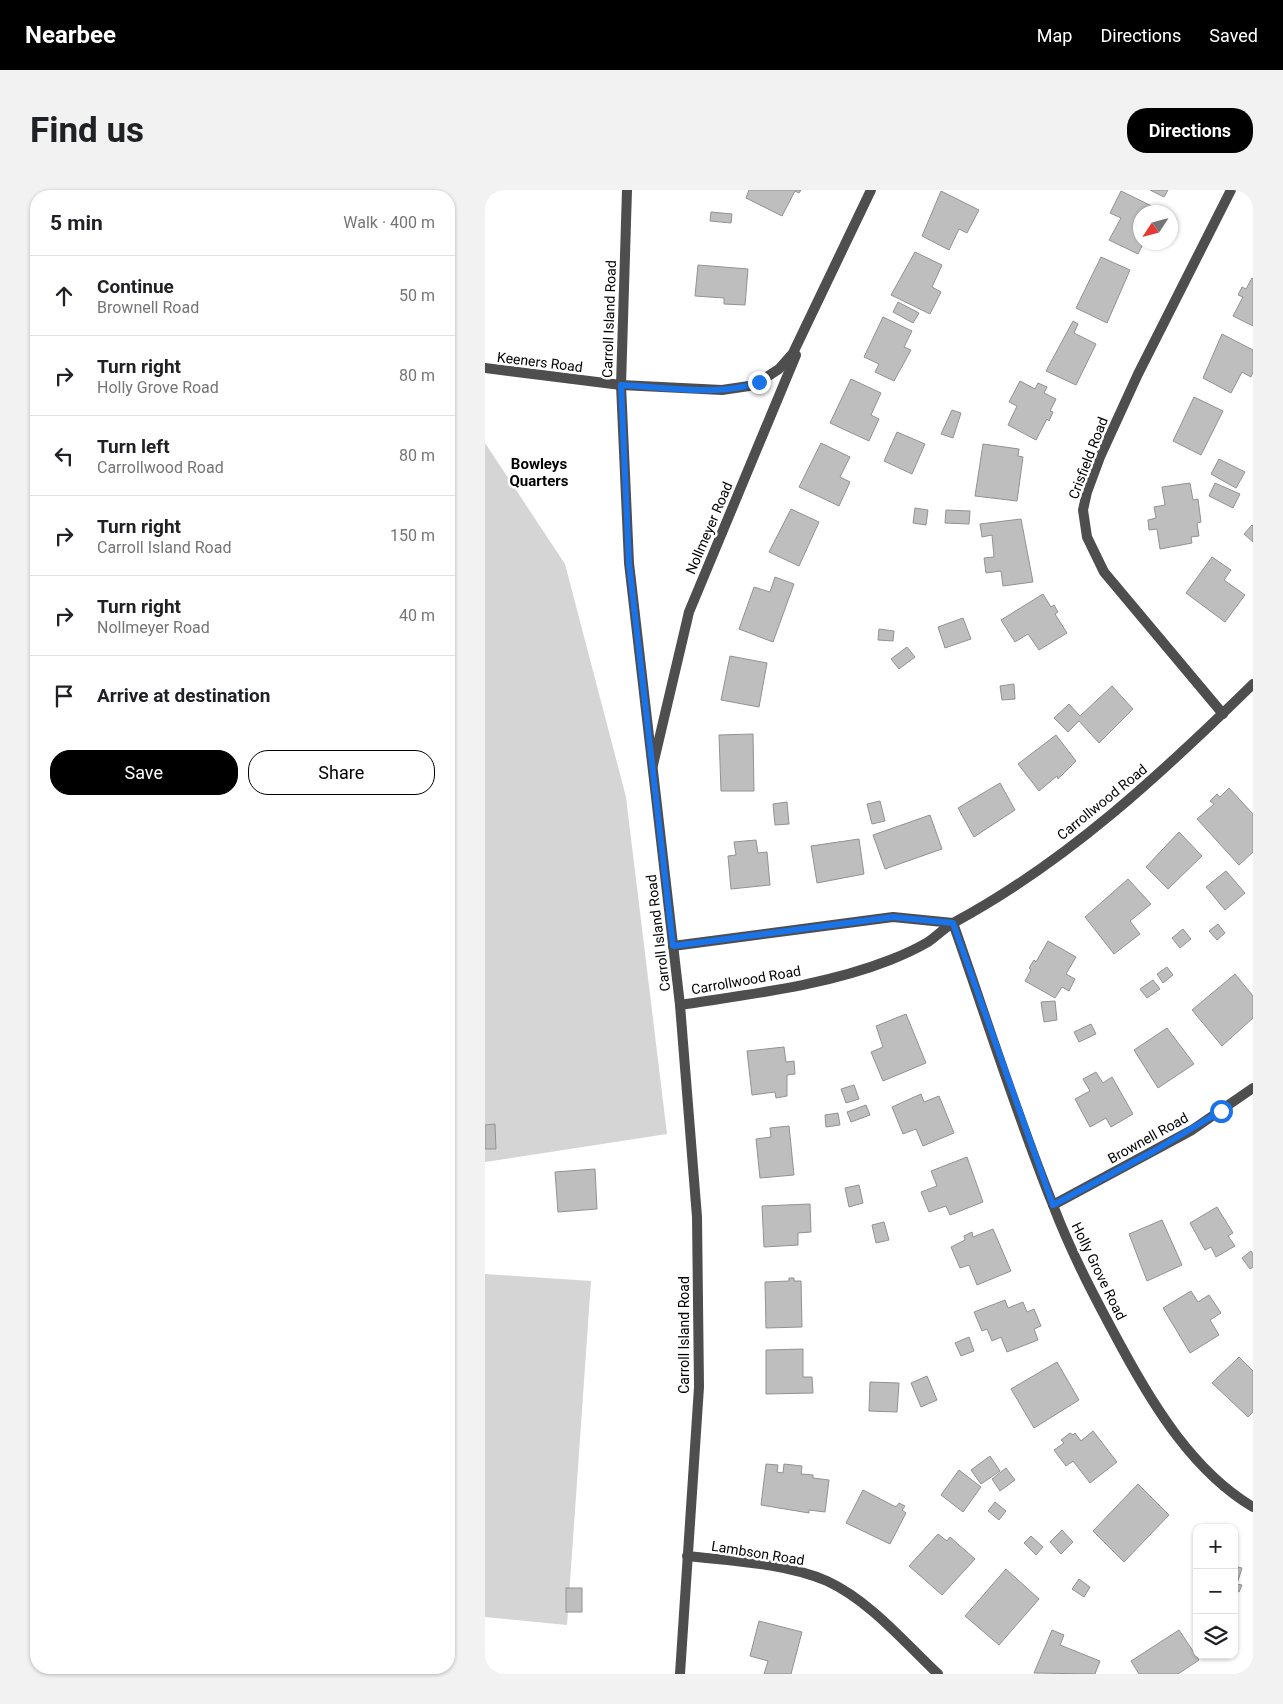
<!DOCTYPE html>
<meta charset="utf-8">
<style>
:root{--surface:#fff;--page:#f2f2f2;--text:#202124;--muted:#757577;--line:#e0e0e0;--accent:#000}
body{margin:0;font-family:Roboto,sans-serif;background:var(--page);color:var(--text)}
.controls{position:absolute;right:15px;bottom:15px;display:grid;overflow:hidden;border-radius:10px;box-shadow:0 1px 4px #0004}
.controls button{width:45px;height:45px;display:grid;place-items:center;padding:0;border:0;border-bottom:1px solid var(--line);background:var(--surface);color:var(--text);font:25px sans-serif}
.compass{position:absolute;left:648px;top:15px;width:45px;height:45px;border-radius:50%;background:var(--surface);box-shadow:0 1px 4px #0004;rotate:234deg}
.stop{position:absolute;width:15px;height:15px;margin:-11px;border:4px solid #1a73e8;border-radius:50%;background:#fff}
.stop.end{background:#1a73e8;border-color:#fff;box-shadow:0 1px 5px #0008}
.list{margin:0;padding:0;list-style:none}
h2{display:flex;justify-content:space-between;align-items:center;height:65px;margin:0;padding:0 20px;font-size:21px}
h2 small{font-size:16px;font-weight:400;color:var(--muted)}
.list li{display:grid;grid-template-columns:32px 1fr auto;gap:15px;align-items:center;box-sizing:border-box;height:80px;padding:0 20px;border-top:1px solid var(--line)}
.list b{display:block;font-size:19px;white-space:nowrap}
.list p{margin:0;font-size:16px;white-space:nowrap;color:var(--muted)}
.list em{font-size:16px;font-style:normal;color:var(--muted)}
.actions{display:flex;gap:10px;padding:15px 20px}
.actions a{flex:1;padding:11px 0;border:1px solid var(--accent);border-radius:20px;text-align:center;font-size:18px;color:var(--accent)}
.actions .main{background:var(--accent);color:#fff}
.icon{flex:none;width:28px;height:28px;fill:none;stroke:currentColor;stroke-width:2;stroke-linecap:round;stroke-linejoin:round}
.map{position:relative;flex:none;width:768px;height:1484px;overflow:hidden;border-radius:20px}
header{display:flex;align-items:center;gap:30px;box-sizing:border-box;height:70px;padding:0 25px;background:var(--accent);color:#fff}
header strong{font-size:24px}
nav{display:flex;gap:28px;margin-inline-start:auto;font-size:18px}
.intro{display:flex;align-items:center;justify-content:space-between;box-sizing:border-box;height:120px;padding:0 30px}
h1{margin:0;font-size:35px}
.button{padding:12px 22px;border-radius:20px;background:var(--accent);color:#fff;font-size:18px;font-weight:700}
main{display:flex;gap:30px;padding:0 30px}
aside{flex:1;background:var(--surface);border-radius:20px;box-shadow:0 1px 4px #0004}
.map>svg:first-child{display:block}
.green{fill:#d5d5d5}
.building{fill:#bebebe;stroke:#929292}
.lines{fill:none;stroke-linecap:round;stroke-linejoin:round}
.minor{stroke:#4e4e4e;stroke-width:10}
.tertiary{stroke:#4e4e4e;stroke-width:10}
.route{stroke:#1a73e8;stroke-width:6}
.labels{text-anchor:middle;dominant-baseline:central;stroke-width:5;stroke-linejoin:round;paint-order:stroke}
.street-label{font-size:14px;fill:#000;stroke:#fff}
.neighbourhood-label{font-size:15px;font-weight:bold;fill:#000;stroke:#fff}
</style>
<header>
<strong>Nearbee</strong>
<nav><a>Map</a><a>Directions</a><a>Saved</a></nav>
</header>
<div class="intro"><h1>Find us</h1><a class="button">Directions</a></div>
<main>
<aside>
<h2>5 min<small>Walk · 400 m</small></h2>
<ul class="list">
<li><svg class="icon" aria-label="ahead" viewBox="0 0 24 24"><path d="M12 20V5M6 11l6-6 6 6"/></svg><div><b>Continue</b><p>Brownell Road</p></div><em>50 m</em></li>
<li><svg class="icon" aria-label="right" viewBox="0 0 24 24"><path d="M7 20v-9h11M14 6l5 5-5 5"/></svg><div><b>Turn right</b><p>Holly Grove Road</p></div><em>80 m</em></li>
<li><svg class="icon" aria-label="left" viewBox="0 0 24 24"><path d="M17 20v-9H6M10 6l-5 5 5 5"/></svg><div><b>Turn left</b><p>Carrollwood Road</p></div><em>80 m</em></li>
<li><svg class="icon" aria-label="right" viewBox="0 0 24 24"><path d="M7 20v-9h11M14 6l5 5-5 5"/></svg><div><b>Turn right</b><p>Carroll Island Road</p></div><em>150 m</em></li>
<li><svg class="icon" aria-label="right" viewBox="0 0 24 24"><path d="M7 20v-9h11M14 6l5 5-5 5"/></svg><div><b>Turn right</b><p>Nollmeyer Road</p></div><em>40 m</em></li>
<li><svg class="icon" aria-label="arrive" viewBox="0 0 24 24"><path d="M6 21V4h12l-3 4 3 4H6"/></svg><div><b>Arrive at destination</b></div></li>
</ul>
<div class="actions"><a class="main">Save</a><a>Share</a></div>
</aside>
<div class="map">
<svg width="768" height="1484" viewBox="0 0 768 1484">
<rect width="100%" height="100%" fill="#fff"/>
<g class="green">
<path d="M0 253 80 374 141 607 182 944 0 972Z"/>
<path d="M0 1084 106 1091 82 1435 0 1427Z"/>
</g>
<g class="building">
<path d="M264 0H316L314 3 310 1 297 26 261 8Z"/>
<path d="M665 0H683L679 7Z"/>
<path d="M456 1 494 20 482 43 474 39 464 60 437 46Z"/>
<path d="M636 1 677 21 676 22H656V52H659L653 64 624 50 636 28 625 23Z"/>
<path d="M226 22 247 24 246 33 225 31Z"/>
<path d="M430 62 457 75 447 97 456 102 445 124 406 105Z"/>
<path d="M616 67 645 80 622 133 591 118Z"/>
<path d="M213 75 263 79 260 115 239 114V108L210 106Z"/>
<path d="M767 88 768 89V136L748 126 758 107 753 105 757 97 761 99Z"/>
<path d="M413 112 434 123 428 133 408 122Z"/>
<path d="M398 127 427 141 419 157 426 160 409 191 390 182 394 174 379 167Z"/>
<path d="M588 131 593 134 589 143 611 154 591 195 561 181Z"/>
<path d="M737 144 768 160V182L766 187 757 182 746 203 718 188Z"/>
<path d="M366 189 396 203 386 225 394 229 384 251 345 233Z"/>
<path d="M535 191 550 199 553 193 562 197 559 203 571 209 565 221 568 222 564 231 562 229 551 250 523 235 532 216 524 212Z"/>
<path d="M709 207 738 221 716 265 688 251Z"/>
<path d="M467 220 476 223 468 248 456 244Z"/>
<path d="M412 242 440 254 427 284 399 271Z"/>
<path d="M336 253 365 267 355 287 365 292 354 316 314 297Z"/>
<path d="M498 254 534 259 533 266 538 267 532 311 490 306Z"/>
<path d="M734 269 760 282 751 298 726 284Z"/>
<path d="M705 293 708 310 713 309 716 332 712 333 714 346 706 347 707 353 675 359 672 339 664 340 663 330 671 328 669 317 680 315 677 297Z"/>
<path d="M730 293 755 304 748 318 724 306Z"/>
<path d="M430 318 443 320 441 335 428 333Z"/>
<path d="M306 319 334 332 314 376 284 362Z"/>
<path d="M461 320 485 321 484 334 460 333Z"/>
<path d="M536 329 548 392 518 396 516 381 501 383 499 368 509 367 507 345 497 347 495 334Z"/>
<path d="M767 335 768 336V352L759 344Z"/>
<path d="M727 367 746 380 739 390 760 405 740 432 701 403Z"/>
<path d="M290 387 309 394 288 452 254 439 269 397 285 402Z"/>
<path d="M558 404 566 417 569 415 573 422 570 424 582 443 554 460 543 444 530 452 516 430Z"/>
<path d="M478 428 486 449 460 458 453 437Z"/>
<path d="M394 439 409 441 408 451 393 450Z"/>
<path d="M422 457 430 467 414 479 406 469Z"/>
<path d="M245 466 282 473 274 517 236 510Z"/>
<path d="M529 494 530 509 517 510 515 496Z"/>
<path d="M627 496 648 519 614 553 594 531 583 542 569 528 584 514 595 526Z"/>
<path d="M268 544 269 601H236L234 545Z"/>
<path d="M571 545 591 571 573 589 572 586 554 601 533 574Z"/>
<path d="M515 593 530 620 489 647 473 618Z"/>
<path d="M744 598 768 624V662L754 675 712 629 729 614 725 611 732 604 735 607Z"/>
<path d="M395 611 400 631 387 634 382 614Z"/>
<path d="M302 612 304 634 290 635 288 614Z"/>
<path d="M445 625 457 659 400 679 388 645Z"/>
<path d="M694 642 717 666 683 699 661 677Z"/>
<path d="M374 649 379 684 332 693 326 656Z"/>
<path d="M271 650 273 663 282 662 285 695 246 699 243 666 251 665 249 652Z"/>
<path d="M741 681 760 703 740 720 721 697Z"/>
<path d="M643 689 666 714 645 731 655 744 629 764 600 727Z"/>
<path d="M733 734 740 743 732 750 724 741Z"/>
<path d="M698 739 706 749 695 758 687 748Z"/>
<path d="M563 751 591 767 581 784 590 789 584 801 577 797 570 808 540 791 546 780 544 778 549 770 551 772Z"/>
<path d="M682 777 688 785 678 793 672 784Z"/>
<path d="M750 784 768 806V828L737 856 707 820Z"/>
<path d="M668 790 675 799 662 808 655 799Z"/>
<path d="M570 811 572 830 559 832 556 812Z"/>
<path d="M421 824 441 873 398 891 386 862 398 857 391 836Z"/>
<path d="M606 834 611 844 594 852 589 842Z"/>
<path d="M682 838 709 874 673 898 649 860Z"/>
<path d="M299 857 301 872 309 871 310 884 302 885V906L291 908 290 902 267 905 262 861Z"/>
<path d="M611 882 618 893 627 887 648 924 626 937 621 928 605 937 590 909 605 901 598 889Z"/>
<path d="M369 895 374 909 361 913 356 899Z"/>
<path d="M436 904 439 912 454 906 469 943 438 956 431 939 418 944 407 917Z"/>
<path d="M381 915 385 925 366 932 362 922Z"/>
<path d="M353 923 355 935 341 937 340 925Z"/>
<path d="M10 934 11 959H0V935Z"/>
<path d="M304 936 309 985 275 988 271 949 286 947 285 938Z"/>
<path d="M482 967 498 1012 465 1025 461 1016 444 1022 436 1002 452 996 446 981Z"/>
<path d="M110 979 112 1019 73 1022 70 982Z"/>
<path d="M374 995 378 1013 364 1017 360 998Z"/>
<path d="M325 1014 326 1042 313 1043V1055L279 1057 277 1016Z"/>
<path d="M732 1017 748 1043 743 1046 750 1056 731 1067 726 1057 720 1060 705 1033Z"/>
<path d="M677 1030 697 1075 662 1091 644 1044Z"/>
<path d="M399 1032 404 1050 391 1053 387 1035Z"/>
<path d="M508 1039 526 1081 492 1095 484 1075 475 1078 466 1057 480 1050 479 1046 487 1042 488 1047Z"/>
<path d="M766 1061 768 1064V1077L765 1079 757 1068Z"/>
<path d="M304 1088H309V1091H316L317 1137 281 1138 280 1092 304 1091Z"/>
<path d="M706 1101 713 1112 724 1105 736 1123 725 1130 734 1145 705 1163 678 1118Z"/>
<path d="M520 1110 523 1118 538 1112 542 1122 549 1119 556 1136 549 1139 553 1150 522 1162 516 1147 507 1151 502 1139 497 1141 489 1122Z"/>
<path d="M484 1147 489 1161 476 1166 470 1153Z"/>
<path d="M318 1159V1187H327L328 1203 281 1204V1160Z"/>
<path d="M754 1167 768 1181V1222L763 1227 727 1193Z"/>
<path d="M572 1172 594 1210 549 1238 526 1199Z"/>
<path d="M442 1186 452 1210 436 1217 426 1193Z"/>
<path d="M385 1192 414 1193 412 1222 384 1221Z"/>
<path d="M608 1241 632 1272 605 1293 588 1271 581 1276 569 1260 579 1253 576 1250 585 1243 588 1245 590 1243 596 1251Z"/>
<path d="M505 1266 515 1281 496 1294 486 1280Z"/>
<path d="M281 1274 293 1275 292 1282 298 1283 299 1274 317 1276 316 1284 328 1285V1288L344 1290 340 1322 324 1320V1323L276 1315Z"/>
<path d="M521 1278 530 1290 515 1301 507 1289Z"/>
<path d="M474 1280 496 1297 478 1322 456 1305Z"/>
<path d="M653 1294 684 1325 639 1372 608 1341Z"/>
<path d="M378 1300 411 1317 414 1313 420 1316 417 1320 421 1323 405 1354 361 1333Z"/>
<path d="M510 1312 521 1321 514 1330 503 1321Z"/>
<path d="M577 1340 588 1352 576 1364 565 1352Z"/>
<path d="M453 1344 462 1351 465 1347 490 1369 457 1405 424 1376Z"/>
<path d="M546 1346 558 1357 551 1365 539 1353Z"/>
<path d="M749 1376 757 1378 752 1394 757 1395 754 1402 750 1400 749 1403Z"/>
<path d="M521 1379 554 1409 514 1455 480 1426Z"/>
<path d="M594 1389 605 1397 599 1407 587 1399Z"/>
<rect x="81" y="1398" width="16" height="24"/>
<path d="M274 1431 317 1442 306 1484H279L283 1471 265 1466Z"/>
<path d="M567 1440 579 1445 575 1455 615 1471 610 1484 549 1483Z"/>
<path d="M694 1440 714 1470 693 1484H654L646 1471Z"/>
</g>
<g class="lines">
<g class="minor">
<path d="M0 178 136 195 237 200 264 196 274 192 294 179 308 163 386 0"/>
<path d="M738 524 619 382 602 347 598 320 602 302 615 267 653 184 746 0"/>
<path d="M168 575 204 422 311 165"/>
<path d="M468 733C501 827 531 923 568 1015 587 1065 612 1112 637 1158 669 1217 709 1282 768 1317"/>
<path d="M188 756 408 727 468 733"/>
<path d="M195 815C265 804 339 796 405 770 418 765 431 759 443 752 452 746 460 737 470 732 583 671 677 583 768 494"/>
<path d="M568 1015 707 940 768 898"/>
<path d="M202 1366C248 1371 300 1373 342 1391 385 1411 419 1452 453 1484"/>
</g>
<path class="tertiary" d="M142 0 136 195 144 373 195 815 212 1027 214 1197 195 1484"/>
</g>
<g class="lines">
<path class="route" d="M274 192C237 207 176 197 136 195L144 373 188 756 408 727 468 733 568 1015 669 961 736 921"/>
</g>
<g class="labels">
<g class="street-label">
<text transform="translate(124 129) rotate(-88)">Carroll Island Road</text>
<text transform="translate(55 172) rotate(7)">Keeners Road</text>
<text transform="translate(603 268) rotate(-69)">Crisfield Road</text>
<text transform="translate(224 338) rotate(-67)">Nollmeyer Road</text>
<text transform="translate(617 612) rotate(-39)">Carrollwood Road</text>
<text transform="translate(173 743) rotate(-97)">Carroll Island Road</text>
<text transform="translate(261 790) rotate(-10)">Carrollwood Road</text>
<text transform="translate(663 948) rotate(-29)">Brownell Road</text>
<text transform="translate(614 1081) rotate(64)">Holly Grove Road</text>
<text transform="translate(199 1145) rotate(-90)">Carroll Island Road</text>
<text transform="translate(273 1363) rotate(9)">Lambson Road</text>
</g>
<g class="neighbourhood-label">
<text x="54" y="274">Bowleys<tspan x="54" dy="17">Quarters</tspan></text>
</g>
</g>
</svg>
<div class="controls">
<button>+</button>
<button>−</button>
<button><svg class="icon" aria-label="layers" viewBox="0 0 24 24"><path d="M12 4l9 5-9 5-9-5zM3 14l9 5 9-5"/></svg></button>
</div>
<svg class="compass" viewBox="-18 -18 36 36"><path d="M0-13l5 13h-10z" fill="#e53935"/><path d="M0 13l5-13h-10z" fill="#757577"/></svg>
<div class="stop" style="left:736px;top:921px"></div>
<div class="stop end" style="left:274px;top:192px"></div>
</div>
</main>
